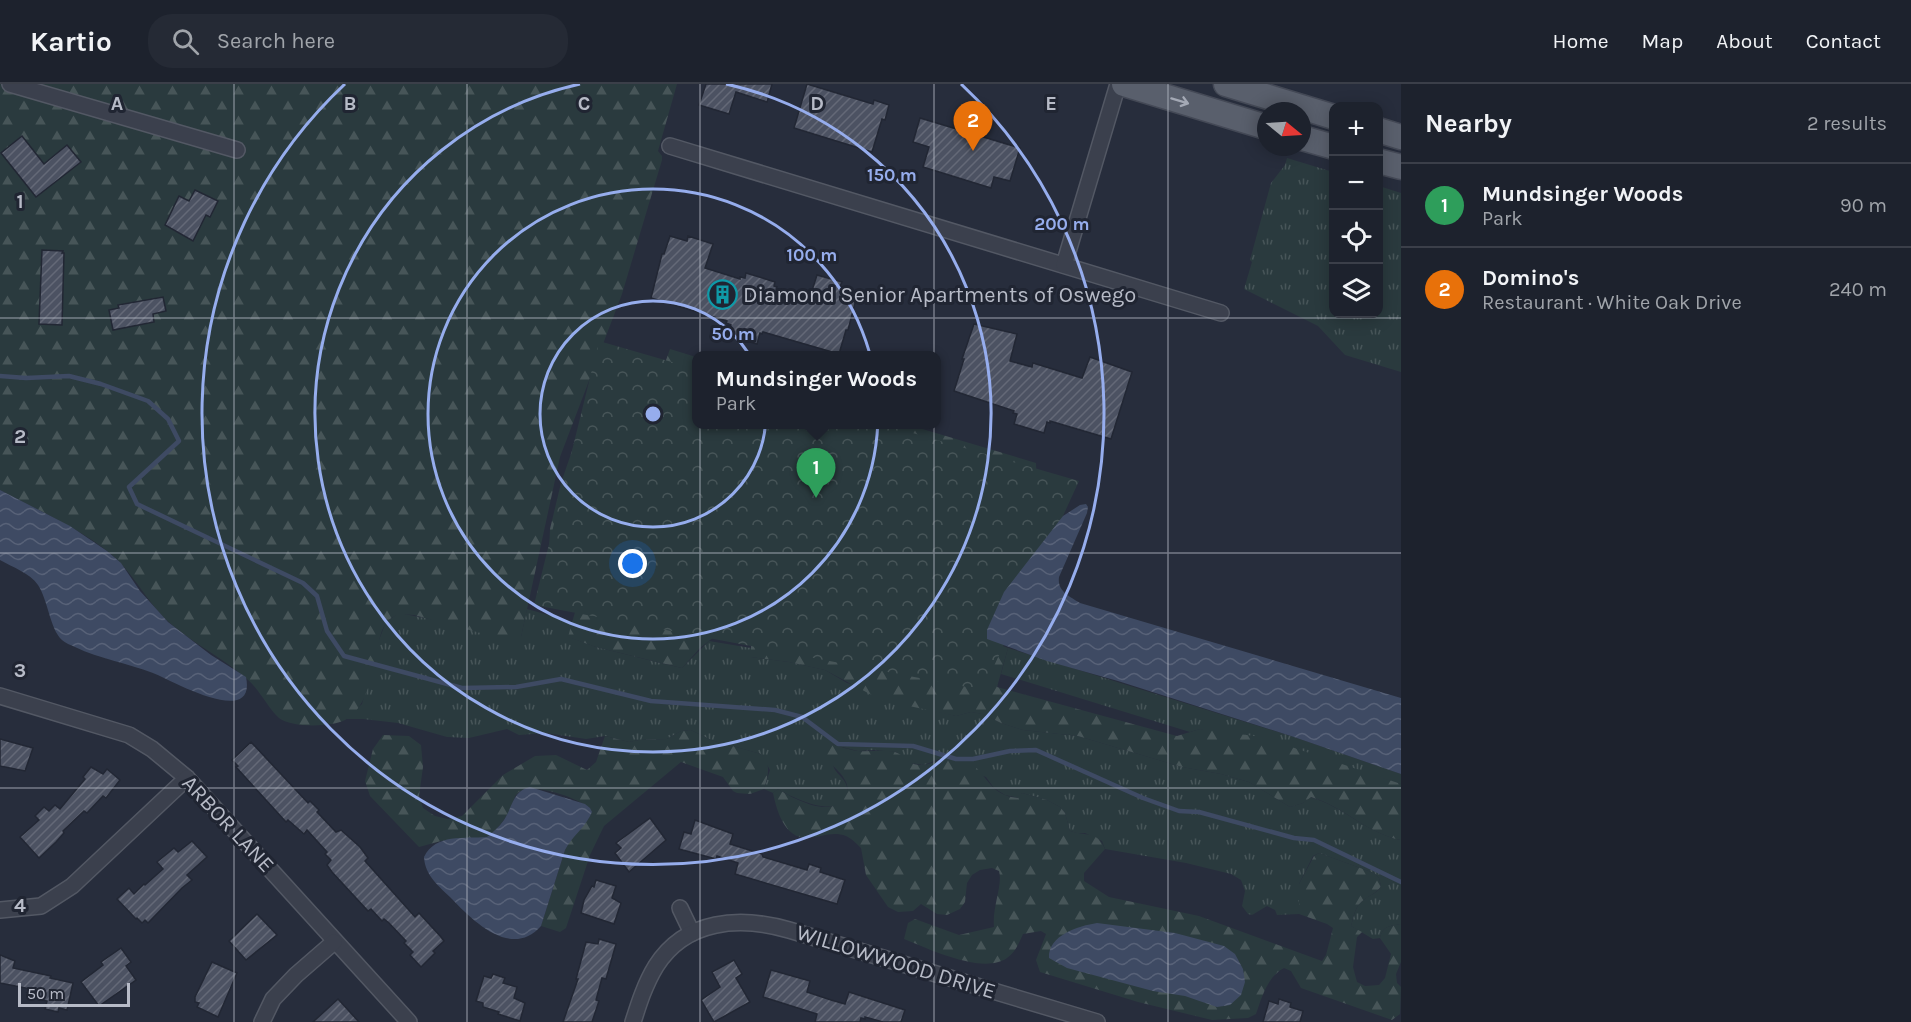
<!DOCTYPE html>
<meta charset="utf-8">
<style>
:root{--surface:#1d222d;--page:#252a35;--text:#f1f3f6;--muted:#a0a4aa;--line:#3b3f49;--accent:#96aded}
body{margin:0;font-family:Karla,sans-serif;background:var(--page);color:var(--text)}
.controls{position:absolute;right:18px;top:18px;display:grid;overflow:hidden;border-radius:12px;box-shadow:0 3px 15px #0003}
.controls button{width:54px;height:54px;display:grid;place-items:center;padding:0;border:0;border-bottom:2px solid var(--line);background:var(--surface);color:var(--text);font:30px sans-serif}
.compass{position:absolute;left:1257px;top:18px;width:54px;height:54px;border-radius:50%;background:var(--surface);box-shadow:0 3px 15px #0003;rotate:108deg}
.scale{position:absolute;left:18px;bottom:15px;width:112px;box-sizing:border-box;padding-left:6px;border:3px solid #b7bbc7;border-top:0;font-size:16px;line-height:21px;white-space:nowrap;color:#b7bbc7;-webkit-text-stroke:4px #202532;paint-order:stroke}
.you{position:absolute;left:633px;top:480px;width:21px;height:21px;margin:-15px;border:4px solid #fff;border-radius:50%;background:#1a73e8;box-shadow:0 0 0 9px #1a73e833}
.badge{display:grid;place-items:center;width:39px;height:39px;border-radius:50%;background:var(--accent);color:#fff;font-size:20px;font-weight:700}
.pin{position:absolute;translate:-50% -50px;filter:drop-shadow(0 2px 3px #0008)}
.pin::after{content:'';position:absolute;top:32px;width:21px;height:18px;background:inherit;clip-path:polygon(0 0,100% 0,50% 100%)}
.popup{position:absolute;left:692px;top:267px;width:249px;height:78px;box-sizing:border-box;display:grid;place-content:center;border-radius:12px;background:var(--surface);filter:drop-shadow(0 2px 4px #0005);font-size:20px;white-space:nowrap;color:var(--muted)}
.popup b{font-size:22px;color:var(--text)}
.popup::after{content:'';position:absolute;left:50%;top:100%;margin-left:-12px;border:12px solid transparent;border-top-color:var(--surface)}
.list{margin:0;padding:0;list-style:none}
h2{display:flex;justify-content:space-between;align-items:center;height:78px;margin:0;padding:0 24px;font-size:26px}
h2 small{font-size:20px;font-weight:400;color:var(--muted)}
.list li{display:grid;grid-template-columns:39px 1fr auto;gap:18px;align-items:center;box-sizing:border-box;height:84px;padding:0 24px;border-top:2px solid var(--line)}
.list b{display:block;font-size:22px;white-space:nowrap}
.list p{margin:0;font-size:20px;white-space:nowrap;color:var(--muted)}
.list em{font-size:20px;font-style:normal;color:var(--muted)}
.icon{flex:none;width:33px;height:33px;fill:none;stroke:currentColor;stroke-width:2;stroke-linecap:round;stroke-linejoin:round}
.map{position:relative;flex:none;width:1401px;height:938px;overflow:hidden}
header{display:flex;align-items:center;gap:36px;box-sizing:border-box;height:84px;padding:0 30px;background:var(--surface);border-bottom:2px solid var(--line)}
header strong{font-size:28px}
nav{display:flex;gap:33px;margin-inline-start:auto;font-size:21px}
.search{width:420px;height:54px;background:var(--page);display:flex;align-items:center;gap:15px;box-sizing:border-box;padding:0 21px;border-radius:24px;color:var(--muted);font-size:22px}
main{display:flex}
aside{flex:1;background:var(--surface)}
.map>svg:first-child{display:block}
.grass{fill:url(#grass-tufts)}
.forest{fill:url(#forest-firs)}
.park{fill:url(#park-crowns)}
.water{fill:url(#water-waves)}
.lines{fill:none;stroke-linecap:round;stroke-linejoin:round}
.stream{stroke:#3e4a63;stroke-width:4.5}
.building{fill:url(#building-hatch);stroke:#222734;stroke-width:1.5}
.minor-casing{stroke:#535864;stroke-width:18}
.primary-casing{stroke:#444956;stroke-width:27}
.minor{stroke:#3b404d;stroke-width:15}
.primary{stroke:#595f6c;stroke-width:24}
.oneway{stroke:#a4a9b5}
.grid{fill:none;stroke:#b7bbc7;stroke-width:1.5;stroke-opacity:0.55}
.ring{fill:none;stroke:#96aded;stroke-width:3}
.labels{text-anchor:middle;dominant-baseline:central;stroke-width:6;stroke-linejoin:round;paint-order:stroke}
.poi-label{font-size:22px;fill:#b7bbc7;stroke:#202532;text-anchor:start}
.street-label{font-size:22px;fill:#b7bbc7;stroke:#202532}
.grid-label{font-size:20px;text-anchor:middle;font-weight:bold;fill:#b7bbc7;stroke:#202532;stroke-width:6;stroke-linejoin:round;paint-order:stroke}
.centre{fill:#96aded;stroke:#202532;stroke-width:3}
.ring-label{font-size:18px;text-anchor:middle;font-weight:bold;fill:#96aded;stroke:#202532;stroke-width:6;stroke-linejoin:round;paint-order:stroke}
</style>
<header>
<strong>Kartio</strong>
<div class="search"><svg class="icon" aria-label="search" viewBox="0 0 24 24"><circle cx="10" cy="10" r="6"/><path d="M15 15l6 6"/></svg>Search here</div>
<nav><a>Home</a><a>Map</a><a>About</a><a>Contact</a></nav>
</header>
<main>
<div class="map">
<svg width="1401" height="938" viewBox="0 0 1401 938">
<defs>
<pattern id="grass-tufts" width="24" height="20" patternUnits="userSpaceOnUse" patternTransform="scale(1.5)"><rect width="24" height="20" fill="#2a3a3e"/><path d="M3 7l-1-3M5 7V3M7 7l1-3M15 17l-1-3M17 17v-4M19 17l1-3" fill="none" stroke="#475558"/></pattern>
<pattern id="forest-firs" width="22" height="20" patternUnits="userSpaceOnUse" patternTransform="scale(1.5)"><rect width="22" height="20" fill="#2a3a3e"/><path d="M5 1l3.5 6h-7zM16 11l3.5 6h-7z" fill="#475558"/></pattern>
<pattern id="park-crowns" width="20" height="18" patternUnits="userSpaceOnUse" patternTransform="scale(1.5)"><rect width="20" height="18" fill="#2a3a3e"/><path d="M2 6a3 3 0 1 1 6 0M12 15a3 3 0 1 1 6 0" fill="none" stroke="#475558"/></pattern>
<pattern id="water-waves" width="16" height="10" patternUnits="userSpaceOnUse" patternTransform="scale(1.5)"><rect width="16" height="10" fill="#3e4a63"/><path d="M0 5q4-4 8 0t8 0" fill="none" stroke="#586278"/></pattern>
<pattern id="building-hatch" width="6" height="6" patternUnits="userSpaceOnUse" patternTransform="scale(1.5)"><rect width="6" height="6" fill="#4c5262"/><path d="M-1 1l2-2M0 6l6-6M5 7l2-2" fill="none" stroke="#646977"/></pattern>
</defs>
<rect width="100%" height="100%" fill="#272d3c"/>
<g class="grass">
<path d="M1287 74 1333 88 1334 230H1378L1379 102 1401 109V288L1345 271 1318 242 1244 205 1252 178 1250 176 1271 99 1285 81Z"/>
<path d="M527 525 573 538 569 553 596 563 673 582 682 584 709 557 751 564V573L789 578 825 586 847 599 927 625 956 632 971 628 983 630 1001 639 1023 646 1078 652 1182 683 1221 690 1249 698 1290 723 1303 719 1310 713C1343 722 1368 750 1401 756V840C1389 842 1383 842 1380 854L1373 855 1351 842C1354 832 1355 821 1365 815 1371 810 1377 810 1381 802L1379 794 1374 789 1319 769 1313 772 1299 800V830L1277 831 1275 826 1267 822 1252 831 1248 830 1242 822 1245 807 1241 796 1231 790 1186 779 1105 765 1102 757 1085 749H1077L1070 747 1065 729 1060 723 1047 716 1022 709 1019 714 1005 711 994 704 986 693 939 675 924 681 910 679 896 668 874 666 858 667 831 660C832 667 832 677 834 684 838 692 849 697 847 708 842 738 793 714 778 705L773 709 764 705 770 686 761 670 711 656 691 646 681 647 667 655 639 656 629 658 605 652 586 655 546 649 519 651 507 645 469 654 447 653 398 639 363 635H346L362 620 379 556 386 538 399 529 521 553Z"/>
<path d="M1008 564 1294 653 1401 690V700L1337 680 1200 645 1190 648 1001 590Z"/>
</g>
<g class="forest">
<path d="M0 0H677L658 67 662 72V76L622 210 560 373 521 553 514 558 414 531 399 530C395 532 390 534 387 538 382 543 379 555 378 563 372 586 369 623 345 636 332 643 291 644 279 634 267 623 260 606 247 595 223 574 194 560 170 539 147 519 134 489 111 470 78 443 37 426 0 406Z"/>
<path d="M670 265 696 273V340L909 341 1036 379 1038 429 992 558 1008 564 997 603 1177 652 1200 645 1262 653 1401 700V756C1368 750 1343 722 1311 713L1303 719 1290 723 1249 698 1221 690 1182 683 1078 652 1023 646 1001 639 983 630 971 628 956 632 881 616 825 586 789 578 751 573V544L729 541 700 564 682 584 596 563 568 553 577 521 547 507 550 445 561 399 586 326 656 304Z"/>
<path d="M691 646 711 656 761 670C772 682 768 691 764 705L750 710 737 709 733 707 723 693 681 678 604 742 590 771 566 844 560 848 541 842 565 766 570 756 589 734 590 724C577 714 527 695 516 711 513 715 513 720 511 724 505 736 497 745 487 754L441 757 419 763 370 712 365 697 373 665 383 651 409 652 421 661 423 683 419 712 423 724 435 732 448 735 462 732 503 691 535 672 556 671 587 686 596 678 605 652 629 658 639 656 667 655 681 647Z"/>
<path d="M831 660C839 662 849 666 858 667 870 668 883 665 895 668 906 672 908 682 923 681 935 680 947 670 959 673 981 679 986 704 1005 711 1009 713 1014 713 1018 714L1022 709 1047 716 1060 723 1065 729 1070 747C1085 752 1098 747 1105 765L1084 789V797L1109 813 1199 832 1322 877 1326 871 1333 844 1327 840 1299 830V800L1314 772 1319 769 1374 789 1379 794 1381 802C1377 809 1372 810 1365 815 1355 821 1354 831 1351 842L1362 848 1357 853 1353 883 1357 898 1365 902 1379 901 1385 894 1391 870 1380 854C1383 842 1389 842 1401 840V878L1396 890 1397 899 1401 903 1400 930 1392 936 1301 904 1291 887 1284 884C1267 893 1262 913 1256 930L1248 934 1212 936 1138 918 1040 888 1036 876 1046 850 1041 847 1023 850C1019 859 1015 869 1007 874 983 891 929 865 904 855L908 839 915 835 959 851 994 843C992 823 1003 801 999 787L992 784 980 786 972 791 967 799 965 818 960 825 947 831 937 830 921 820 913 827 898 828 888 823 866 791 861 764C857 760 851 754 846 752 833 747 821 753 808 754 785 755 777 728 773 709L778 705C794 715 833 736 845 712 848 707 848 703 846 698 839 683 825 681 825 662Z"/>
</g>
<path class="park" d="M599 257 696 285V340L885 341 1079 397 983 606 534 521Z"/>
<g class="water">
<path d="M0 406 70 442 107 467 121 479 140 507 168 538 211 571 246 593C257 646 169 595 153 589 127 579 100 575 75 563 71 561 65 559 62 556 50 545 48 516 38 501 30 489 12 483 0 476Z"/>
<path d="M1080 421 1086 420 1088 423 1087 429 1059 493C1057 507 1069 512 1080 519L1401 614V690L1294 653 1118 597 1047 577 987 555V546L1004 508 1063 432Z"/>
<path d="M530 703 585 720 590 724 592 728C586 743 572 752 565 766L541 842C512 875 474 838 452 815 439 802 425 792 424 773 436 749 464 755 487 753 493 748 499 743 504 736 513 722 513 707 530 703Z"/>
<path d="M1097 839 1175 849 1224 862 1235 870 1243 885 1245 898 1241 911 1230 921 1217 923 1185 912 1153 907 1067 884 1049 874C1048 851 1079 842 1097 839Z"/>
</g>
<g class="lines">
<path class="stream" d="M0 292 26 294 69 292 101 300 148 317 168 335 179 357 129 403 137 420 303 499 317 512 327 547 344 572 462 604 516 603 561 595 651 617 775 626 802 633 838 660 913 662 956 675H973L1010 667 1036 666 1143 714 1179 727 1199 728 1294 754 1314 756 1401 798"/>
</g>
<g class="building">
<path d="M706 0H772L767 18 736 8 729 30 699 21Z"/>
<path d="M807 0 873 20 874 16 889 21 885 36 882 35 872 68 794 44Z"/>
<path d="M920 34 1020 64 1010 97 994 93 991 104 923 83 929 63 913 58Z"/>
<path d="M22 52 44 80 67 61 81 78 36 113 1 69Z"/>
<path d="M195 106 218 117 210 133 206 131 193 157 165 141 179 112 189 117Z"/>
<path d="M670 152 687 157 688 152 713 160 705 184 740 195V193L745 194 746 189 756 192 775 198 774 202 777 203 776 205 809 216 817 191 842 198 840 202 858 208 848 246H846L839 270 763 248 762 250 760 249 757 260 727 251 731 241 726 239 727 237 651 214 662 170H664Z"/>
<path d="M42 166 63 167 62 169H64L62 241 39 240Z"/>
<path d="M163 213 166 227 153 230 154 238 113 246 109 226 119 224 118 221Z"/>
<path d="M974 240 1017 250 1010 277 1032 283 1033 279 1082 294 1090 273 1132 288 1111 355 1050 337V339L1047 338 1044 349 1014 340 1017 330 1013 329 1014 327 954 307 964 275H962Z"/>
<path d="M0 655 33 664 25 687 0 682Z"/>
<path d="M251 658 308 719 310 717 319 726 317 728 336 748 341 746 360 763 368 774 365 777 415 833 419 829 441 853 444 857 433 867 435 869 421 883 410 871 413 868 404 859 406 857 389 839 384 835 382 837 371 825 368 827 332 788 327 781 331 776 325 770 327 768 307 746 304 750 288 736 286 738 236 683 238 682 232 676Z"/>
<path d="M91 683 103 690 107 685 120 696 106 714 103 712 87 729 84 727 63 747 64 749 56 758 39 774 20 753 39 736 35 732 44 723 49 727 55 721 60 725 85 695 83 693Z"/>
<path d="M650 734 666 756 629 788 615 769 621 764 616 759Z"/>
<path d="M695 736 733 750 730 760 762 770 763 773 807 786 809 780 821 784 820 788 845 796 837 820 735 790 738 779 717 772 716 775 679 765 684 748 691 750Z"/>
<path d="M192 757 207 773 187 791 192 796 182 804 148 839 145 836 142 839 137 834 136 835 117 815 129 804 134 810 144 800 145 801 163 785 157 778 174 764 178 768Z"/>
<path d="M596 796 616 802 612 814 621 819 614 840 581 829 584 816 592 802 594 803Z"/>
<path d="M257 830 277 851 246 876 229 857Z"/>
<path d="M599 855 616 860 606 895 602 894 596 916 599 917 592 938H563L578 895H576L586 858 598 860Z"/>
<path d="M121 864 131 878 126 882 136 896 99 922 81 898 103 881 101 878Z"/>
<path d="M0 871 15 877 13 884 51 892 50 894 73 899 67 926 59 924 58 928 45 925 47 917 30 913 31 905 0 899Z"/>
<path d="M734 876 742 890 736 894 750 918 714 938 701 916 720 903 712 888Z"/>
<path d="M212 878 237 889 218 933 197 923 199 919 195 918V913Z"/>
<path d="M771 886 810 897 807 908 831 916 845 920 849 908 905 926 901 938H883L865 933V935L861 934 860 938H815L817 930 763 913Z"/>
<path d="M493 890 505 894 503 899 517 903 514 914 525 919 520 937 498 930 499 928 483 923V919L476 917 484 892 491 894Z"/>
<path d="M338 915 359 938H313Z"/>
<path d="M1279 915 1291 919 1290 923 1303 927 1300 938H1263L1269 917 1278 920Z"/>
</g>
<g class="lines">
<defs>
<g id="minor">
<path d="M10 0 237 66"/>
<path d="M670 62 1221 229"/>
<path d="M1064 181 1118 0"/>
<path d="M0 612 129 651 152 665 187 694 409 938"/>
<path d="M680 824 692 849"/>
<path d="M0 826 41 822 72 802 187 694"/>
<path d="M262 938 273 915 296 891 334 858"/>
<path d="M633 938C639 919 645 900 656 882 686 835 740 832 789 846L1097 938"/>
</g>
<g id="primary">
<path d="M1124 0 1266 43"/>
<path d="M1226 0 1334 33"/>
<path d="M1378 46 1401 53"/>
<path d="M1302 54 1334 63"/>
<path d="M1378 77 1401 83"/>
</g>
</defs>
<use href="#minor" class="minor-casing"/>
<use href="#primary" class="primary-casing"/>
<use href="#minor" class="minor"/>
<use href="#primary" class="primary"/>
</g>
<defs><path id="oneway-shaft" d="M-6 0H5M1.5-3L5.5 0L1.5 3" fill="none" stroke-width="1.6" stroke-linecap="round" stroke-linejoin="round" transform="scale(1.5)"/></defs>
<use class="oneway" href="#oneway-shaft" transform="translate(1180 17) rotate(17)"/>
<path class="grid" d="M234 0V938M467 0V938M700 0V938M934 0V938M1168 0V938M0 234H1401M0 469H1401M0 704H1401"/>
<g class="ring">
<circle cx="653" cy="330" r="113"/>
<circle cx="653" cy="330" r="225"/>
<path d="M726 0A338 338 0 1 1 580 0"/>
<path d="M961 0A451 451 0 1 1 345 0"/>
</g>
<defs>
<symbol id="building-ring" viewBox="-11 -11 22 22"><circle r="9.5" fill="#202532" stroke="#0f9aa8" stroke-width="1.5"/><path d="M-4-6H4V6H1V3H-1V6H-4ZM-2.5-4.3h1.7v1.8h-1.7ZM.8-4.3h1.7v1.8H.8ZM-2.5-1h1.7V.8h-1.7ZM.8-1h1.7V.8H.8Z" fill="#0f9aa8"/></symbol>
</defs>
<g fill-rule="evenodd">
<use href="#building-ring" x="706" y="194" width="33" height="33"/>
</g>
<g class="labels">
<g class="poi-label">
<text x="743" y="211">Diamond Senior Apartments of Oswego</text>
</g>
<g class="street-label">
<text transform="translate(228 740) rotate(47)">ARBOR LANE</text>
<text transform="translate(896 878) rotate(17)">WILLOWWOOD DRIVE</text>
</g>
</g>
<g class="grid-label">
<text x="117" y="26">A</text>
<text x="350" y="26">B</text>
<text x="584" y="26">C</text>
<text x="817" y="26">D</text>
<text x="1051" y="26">E</text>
<text x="20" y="124">1</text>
<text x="20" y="359">2</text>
<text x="20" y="593">3</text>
<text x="20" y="828">4</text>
</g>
<circle cx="653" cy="330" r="9" class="centre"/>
<g class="ring-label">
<text x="892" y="97">150 m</text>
<text x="1062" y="146">200 m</text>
<text x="812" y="177">100 m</text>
<text x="733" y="256">50 m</text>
</g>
</svg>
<div class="controls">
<button>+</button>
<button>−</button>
<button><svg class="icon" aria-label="locate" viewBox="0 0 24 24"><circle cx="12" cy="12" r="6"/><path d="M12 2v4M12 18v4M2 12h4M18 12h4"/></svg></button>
<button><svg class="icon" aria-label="layers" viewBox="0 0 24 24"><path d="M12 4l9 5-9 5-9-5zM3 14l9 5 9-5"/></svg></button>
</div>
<svg class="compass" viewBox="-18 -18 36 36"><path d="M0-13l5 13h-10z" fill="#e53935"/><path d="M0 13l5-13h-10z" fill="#a0a4aa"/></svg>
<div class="scale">50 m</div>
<div class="you"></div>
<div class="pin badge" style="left:816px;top:414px;background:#2e9e5b">1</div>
<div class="popup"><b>Mundsinger Woods</b>Park</div>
<div class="pin badge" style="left:973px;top:67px;background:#e8710a">2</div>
</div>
<aside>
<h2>Nearby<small>2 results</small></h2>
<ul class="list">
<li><span class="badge" style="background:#2e9e5b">1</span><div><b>Mundsinger Woods</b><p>Park</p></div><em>90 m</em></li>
<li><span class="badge" style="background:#e8710a">2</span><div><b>Domino's</b><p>Restaurant · White Oak Drive</p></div><em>240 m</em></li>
</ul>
</aside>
</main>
